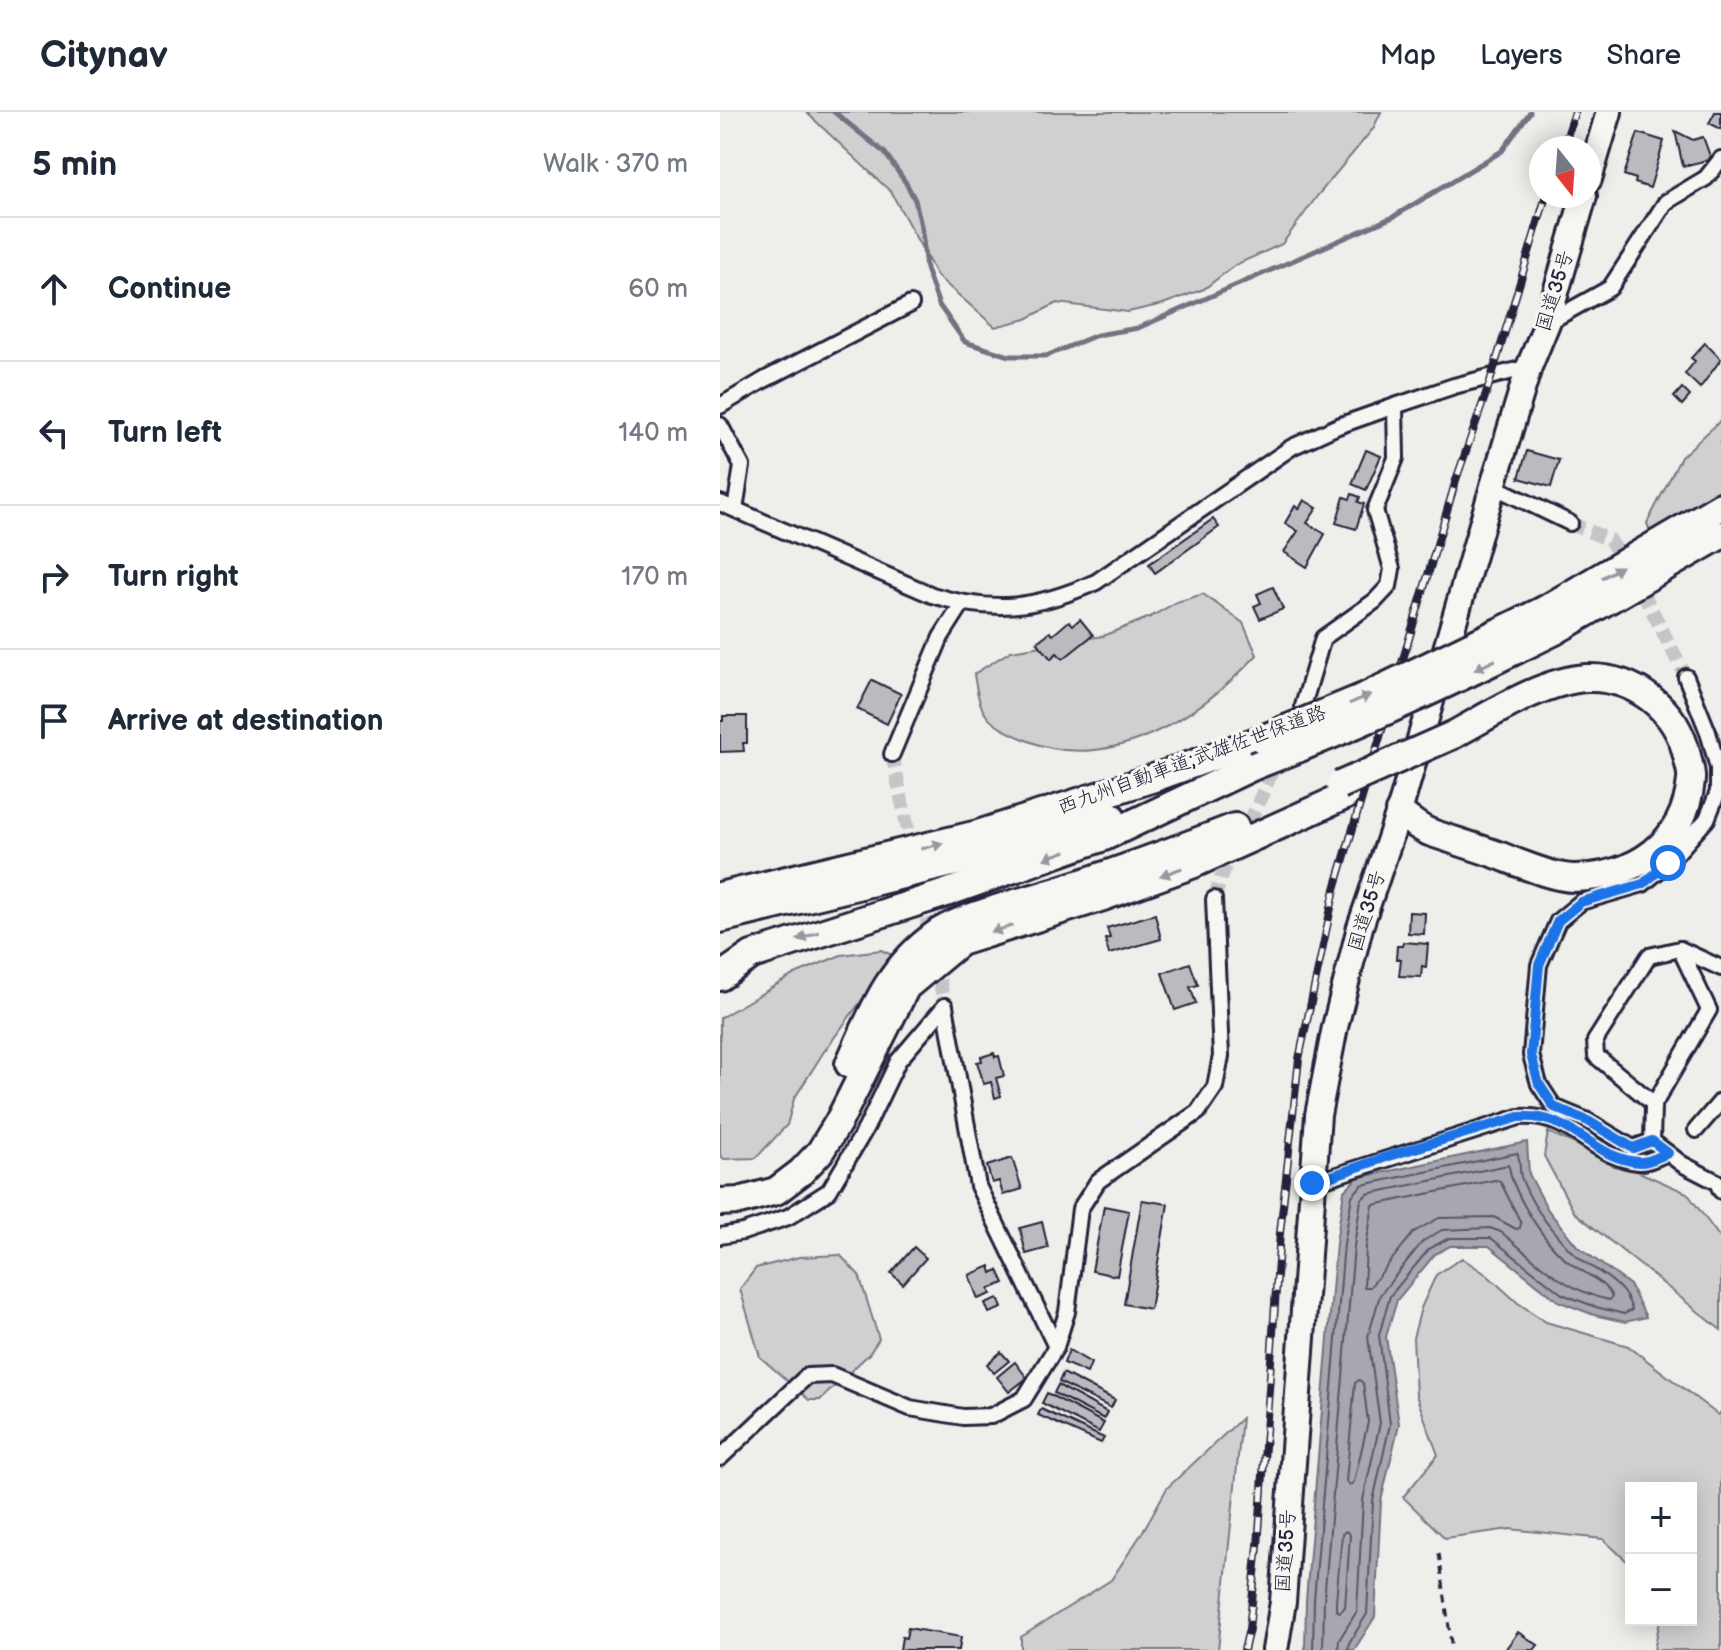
<!DOCTYPE html>
<meta charset="utf-8">
<style>
:root{--surface:#fff;--page:#f2f2f3;--text:#1f2937;--muted:#747a83;--line:#e0e1e3}
body{margin:0;font-family:"Balsamiq Sans","Klee One",sans-serif;background:var(--page);color:var(--text)}
.controls{position:absolute;right:24px;bottom:24px;display:grid;overflow:hidden;border-radius:0px;box-shadow:0 4px 20px #0003}
.controls button{width:72px;height:72px;display:grid;place-items:center;padding:0;border:0;border-bottom:2px solid var(--line);background:var(--surface);color:var(--text);font:40px sans-serif}
.compass{position:absolute;left:809px;top:24px;width:72px;height:72px;border-radius:50%;background:var(--surface);box-shadow:0 4px 20px #0003;rotate:163deg}
.stop{position:absolute;width:24px;height:24px;margin:-18px;border:6px solid #1a73e8;border-radius:50%;background:#fff}
.stop.end{background:#1a73e8;border-color:#fff;box-shadow:0 2px 8px #0008}
.list{margin:0;padding:0;list-style:none}
h2{display:flex;justify-content:space-between;align-items:center;height:104px;margin:0;padding:0 32px;font-size:34px}
h2 small{font-size:26px;font-weight:400;color:var(--muted)}
.list li{display:grid;grid-template-columns:52px 1fr auto;gap:24px;align-items:center;box-sizing:border-box;height:144px;padding:0 32px;border-top:2px solid var(--line)}
.list b{display:block;font-size:30px;white-space:nowrap}
.list em{font-size:26px;font-style:normal;color:var(--muted)}
.icon{flex:none;width:44px;height:44px;fill:none;stroke:currentColor;stroke-width:2;stroke-linecap:round;stroke-linejoin:round}
.map{position:relative;flex:none;width:1001px;height:1538px;overflow:hidden}
header{display:flex;align-items:center;gap:48px;box-sizing:border-box;height:112px;padding:0 40px;background:var(--surface);border-bottom:2px solid var(--line)}
header strong{font-size:38px}
nav{display:flex;gap:44px;margin-inline-start:auto;font-size:28px}
main{display:flex}
aside{flex:1;background:var(--surface)}
.map>svg:first-child{display:block}
.green{fill:#d0d0d1;stroke:#797986;stroke-width:2}
.water{fill:#a7a7af;stroke:#727281;stroke-width:2}
.lines{fill:none;stroke-linecap:round;stroke-linejoin:round}
.shore{stroke:#575769;stroke-width:2}
.stream{stroke:#727281;stroke-width:5}
.building{fill:#bbbbbf;stroke:#22223b;stroke-width:2}
.minor-tunnel{stroke:#c5c5c8;stroke-width:14;stroke-dasharray:14 7;stroke-linecap:butt}
.minor-casing{stroke:#22223b;stroke-width:20}
.trunk-casing{stroke:#22223b;stroke-width:30}
.motorway-casing{stroke:#22223b;stroke-width:32}
.path{stroke:#22223b;stroke-width:3;stroke-dasharray:8 6;stroke-linecap:butt}
.minor{stroke:#f6f6f2;stroke-width:14}
.trunk{stroke:#f6f6f2;stroke-width:24}
.motorway{stroke:#f6f6f2;stroke-width:26}
.rail-casing{stroke:#22223b;stroke-width:8}
.rail{stroke:#f6f6f2;stroke-width:5;stroke-dasharray:15;stroke-linecap:butt}
.motorway-bridge-casing{stroke:#22223b;stroke-width:32;stroke-linecap:butt}
.motorway-bridge{stroke:#f6f6f2;stroke-width:26}
.oneway{fill:#9797a0}
.route{stroke:#1a73e8;stroke-width:10}
.labels{text-anchor:middle;dominant-baseline:central;stroke-width:6;stroke-linejoin:round;paint-order:stroke}
.street-label{font-size:20px;fill:#22223b;stroke:#f6f6f2}
</style>
<header>
<strong>Citynav</strong>
<nav><a>Map</a><a>Layers</a><a>Share</a></nav>
</header>
<main>
<aside>
<h2>5 min<small>Walk · 370 m</small></h2>
<ul class="list">
<li><svg class="icon" aria-label="ahead" viewBox="0 0 24 24"><path d="M12 20V5M6 11l6-6 6 6"/></svg><div><b>Continue</b></div><em>60 m</em></li>
<li><svg class="icon" aria-label="left" viewBox="0 0 24 24"><path d="M17 20v-9H6M10 6l-5 5 5 5"/></svg><div><b>Turn left</b></div><em>140 m</em></li>
<li><svg class="icon" aria-label="right" viewBox="0 0 24 24"><path d="M7 20v-9h11M14 6l5 5-5 5"/></svg><div><b>Turn right</b></div><em>170 m</em></li>
<li><svg class="icon" aria-label="arrive" viewBox="0 0 24 24"><path d="M6 21V4h12l-3 4 3 4H6"/></svg><div><b>Arrive at destination</b></div></li>
</ul>
</aside>
<div class="map">
<svg width="1001" height="1538" viewBox="0 0 1001 1538">
<rect width="100%" height="100%" fill="#eeeeeb"/>
<filter id="ink" filterUnits="userSpaceOnUse"><feTurbulence type="fractalNoise" baseFrequency=".0125" numOctaves="2"/><feDisplacementMap in="SourceGraphic" scale="16" xChannelSelector="R" yChannelSelector="G"/><feConvolveMatrix kernelMatrix="1 2 1 2 8 2 1 2 1" color-interpolation-filters="sRGB"/></filter>
<g filter="url(#ink)">
<g class="green">
<path d="M86 0H661L653 17 598 83 562 132 515 153 484 177 443 192 408 200 337 191 306 207 275 215 217 164 171 80Z"/>
<path d="M1001 308V435L936 439 927 411 961 345Z"/>
<path d="M483 482 523 511 537 543C481 603 391 664 306 628 265 610 261 606 254 562L291 539 383 524 430 505 457 490Z"/>
<path d="M161 838 174 844 103 941 74 987 67 1013 36 1046 4 1047 0 1043V906L75 862 121 843Z"/>
<path d="M828 1020 967 1081 1001 1127V1218L854 1100 824 1044Z"/>
<path d="M120 1143 139 1163 159 1227 149 1242 100 1288H89L40 1245 20 1177 36 1156 79 1145Z"/>
<path d="M742 1146 767 1163 798 1191 826 1210 908 1234 998 1303 1001 1300V1538H934L940 1508H971V1376H911V1453L883 1427 790 1417 725 1426 683 1385 718 1343 696 1283 693 1226 701 1196 716 1163Z"/>
<path d="M522 1306 498 1538H301V1525L391 1468 422 1421 447 1376Z"/>
</g>
<path class="water" d="M807 1030 809 1062 828 1098 857 1134 910 1173 926 1205 905 1210 874 1203 838 1189 769 1134H730L715 1142 677 1188 666 1225 679 1312 661 1389 655 1505 634 1538H585L586 1488 616 1131 624 1079 637 1066Z"/>
<g class="lines">
<g class="shore">
<path d="M775 1068 780 1069 801 1111 800 1116 796 1117 774 1105 719 1106 694 1120 650 1175H644L646 1135 653 1093Z"/>
<path d="M639 1268 643 1271 648 1310 634 1370 630 1373 626 1369 635 1271Z"/>
<path d="M626 1419 630 1423 625 1495 620 1500 616 1498V1489L622 1422Z"/>
<path d="M593 1538 594 1488 624 1132 632 1084 642 1073 797 1041C801 1048 799 1057 801 1065 810 1091 832 1119 850 1138 872 1160 903 1166 912 1198L904 1202 876 1195 842 1182 771 1126H729L709 1137 670 1184 659 1223 670 1312 653 1389 647 1502 629 1531 628 1538"/>
<path d="M603 1538 604 1489 634 1134 641 1088 647 1082 788 1053C791 1059 790 1064 793 1070 804 1097 823 1127 845 1147 859 1160 884 1167 892 1185L889 1188C845 1179 814 1147 781 1120L770 1116 722 1118 703 1129 660 1183 648 1225 660 1311 643 1388 637 1499 619 1528 618 1538"/>
</g>
<path class="stream" d="M114 0 165 41 186 71 195 88 202 118 206 157 219 193 245 230 289 244H326L377 223 418 216 673 105 782 39 810 0"/>
</g>
<g class="building">
<path d="M995 0H1001V17L989 11Z"/>
<path d="M955 19 973 28 983 25 990 44 988 48 963 54Z"/>
<path d="M918 21 944 29 930 76 915 71 916 67 904 63Z"/>
<path d="M985 231 1001 247 980 276 965 262 975 249 971 246Z"/>
<path d="M962 276 970 284 962 293 954 285Z"/>
<path d="M646 338 661 344 646 378 632 372Z"/>
<path d="M807 339 839 348 831 375 799 366Z"/>
<path d="M632 382 640 385 638 390 644 392 636 417 616 411 624 385 630 387Z"/>
<path d="M584 388 597 396 587 411 605 422 587 455 564 440 578 419 565 411 575 394 579 397Z"/>
<path d="M493 407 499 415 435 461 429 452Z"/>
<path d="M553 475 563 497 540 507 534 494 541 491 537 482Z"/>
<path d="M360 507 373 523 343 547 337 541 331 547 317 530 330 520 333 523 349 509 353 513Z"/>
<path d="M152 568 181 582 167 612 137 597Z"/>
<path d="M3 604H27V631H23L24 639 0 640V609H3Z"/>
<path d="M689 800 705 801 704 822 688 821Z"/>
<path d="M435 802 441 827 389 842 385 827 390 826 387 816Z"/>
<path d="M683 830 708 832 706 855 702 854 701 865 679 864 681 847H676L677 834H682Z"/>
<path d="M470 851 478 873 470 875 476 891 455 898 442 861Z"/>
<path d="M274 941 275 945 279 944 284 964 276 966 281 984 275 986 271 970 264 972 257 950 262 949 261 945Z"/>
<path d="M292 1046 302 1077 283 1083 279 1069 272 1071 267 1054Z"/>
<path d="M422 1088 448 1092 430 1197 404 1192Z"/>
<path d="M384 1094 409 1099 397 1164 372 1159Z"/>
<path d="M322 1110 328 1136 306 1142 300 1116Z"/>
<path d="M194 1135 206 1146 183 1172 171 1161Z"/>
<path d="M270 1154 272 1161 278 1158 284 1171 269 1177 271 1182 258 1187 249 1163Z"/>
<path d="M278 1186 282 1196 269 1201 265 1191Z"/>
<path d="M349 1238 371 1251 367 1261 344 1251Z"/>
<path d="M281 1240 289 1249 274 1261 267 1252Z"/>
<path d="M295 1250 307 1266 289 1280 277 1265Z"/>
<path d="M343 1261 395 1288 391 1296 339 1270Z"/>
<path d="M338 1273 387 1300 384 1307 334 1281Z"/>
<path d="M327 1281 384 1311 379 1320 322 1291Z"/>
<path d="M321 1297 384 1326 381 1331 318 1303Z"/>
<path d="M188 1516 241 1525 239 1538H180L182 1525 186 1526Z"/>
<path d="M798 1520 818 1533 814 1538H785Z"/>
</g>
<g class="lines">
<g class="minor-tunnel">
<path d="M850 411 890 428 922 479 966 565"/>
<path d="M172 642 225 894"/>
<path d="M494 787 505 754 528 714 558 646"/>
</g>
<defs>
<g id="minor">
<path d="M827 211 890 176 946 90 986 66 1001 47"/>
<path d="M0 294 44 268 191 192"/>
<path d="M0 313 22 354 15 397"/>
<path d="M773 374 850 411"/>
<path d="M0 391 212 483C274 502 317 496 376 470L572 335 618 314 675 294 734 274 809 255"/>
<path d="M583 594 603 526 655 489 669 474 672 457 655 398 676 346 675 294"/>
<path d="M172 642 221 525 242 492"/>
<path d="M960 837 989 898 933 994 932 1029 962 1052 997 1070 1001 1079"/>
<path d="M225 894 258 1074 336 1235"/>
<path d="M934 992 876 944 875 929 929 844 960 837 1001 856"/>
<path d="M976 1018 1001 989"/>
<path d="M932 1029 913 1036 868 1009 834 995 819 972 811 943 819 853 838 809 861 790 923 772 948 751 987 707 998 680V656L988 620 966 565"/>
<path d="M592 1071 799 1005C854 1001 870 1046 919 1050 928 1051 939 1044 948 1041"/>
<path d="M0 1124 23 1120 68 1105 109 1079 146 1016 178 949 225 894"/>
<path d="M0 1346 87 1264 112 1263 190 1296 243 1305 271 1304 304 1287 336 1235 347 1200 360 1097 378 1069 478 1000 495 975 501 944 494 787"/>
</g>
<g id="trunk">
<path d="M869 67 889 0"/>
<path d="M555 1538 563 1490 598 1003 615 915 640 815 679 700 773 374 809 255 827 211 864 84"/>
</g>
<g id="motorway">
<path d="M824 498 1001 394"/>
<path d="M835 519 1001 423"/>
<path d="M679 700C688 707 699 716 709 720 732 728 756 735 778 743 799 751 833 766 854 766 915 765 965 732 971 668 972 661 969 652 967 644 957 597 914 564 866 566 822 569 772 602 733 623"/>
<path d="M0 784 258 722 437 665 542 627"/>
<path d="M0 807 265 743 391 704"/>
<path d="M0 865 32 843 223 782 384 725 534 654"/>
<path d="M129 952C152 901 168 856 216 822 243 803 310 788 343 777 401 759 458 737 515 715"/>
<path d="M0 1090 19 1089 56 1079 81 1060 100 1040 119 1009 186 875 240 830 383 785 474 752 625 684"/>
</g>
</defs>
<use href="#minor" class="minor-casing"/>
<use href="#trunk" class="trunk-casing"/>
<use href="#motorway" class="motorway-casing"/>
<path class="path" d="M719 1441 732 1538"/>
<use href="#minor" class="minor"/>
<use href="#trunk" class="trunk"/>
<use href="#motorway" class="motorway"/>
<defs>
<g id="rail">
<path d="M843 36 855 0"/>
<path d="M524 1538 529 1517 538 1434 560 1121 579 947 615 777 736 368 769 273 826 84"/>
</g>
</defs>
<use href="#rail" class="rail-casing"/>
<use href="#rail" class="rail"/>
<defs>
<g id="motorway-bridge">
<path d="M542 627 646 584 824 498"/>
<path d="M534 654C637 615 736 568 835 519"/>
<path d="M620 673 733 623"/>
</g>
</defs>
<use href="#motorway-bridge" class="motorway-bridge-casing"/>
<use href="#motorway-bridge" class="motorway-bridge"/>
</g>
<defs><path id="oneway-solid" d="M-6-.8H1V-3.2L6.5 0L1 3.2V.8H-6Z" transform="scale(2)"/></defs>
<g class="oneway">
<use href="#oneway-solid" transform="translate(892 460) rotate(-30)"/>
<use href="#oneway-solid" transform="translate(765 553) rotate(154)"/>
<use href="#oneway-solid" transform="translate(640 587) rotate(-24)"/>
<use href="#oneway-solid" transform="translate(212 734) rotate(-15)"/>
<use href="#oneway-solid" transform="translate(335 743) rotate(160)"/>
<use href="#oneway-solid" transform="translate(451 760) rotate(160)"/>
<use href="#oneway-solid" transform="translate(282 817) rotate(163)"/>
<use href="#oneway-solid" transform="translate(88 824) rotate(161)"/>
</g>
</g>
<g class="lines" filter="url(#ink)">
<path class="route" d="M592 1071 672 1043 799 1005C854 1001 870 1046 919 1050 928 1051 940 1044 948 1041L932 1029 913 1036 868 1009 834 995 819 972 811 943 819 853 838 809 861 790 923 772 948 751"/>
</g>
<g class="labels">
<g class="street-label">
<text transform="translate(835 179) rotate(-73)">国道35号</text>
<text transform="translate(472 648) rotate(-20)">西九州自動車道;武雄佐世保道路</text>
<text transform="translate(647 799) rotate(-73)">国道35号</text>
<text transform="translate(566 1439) rotate(-86)">国道35号</text>
</g>
</g>
</svg>
<div class="controls">
<button>+</button>
<button>−</button>
</div>
<svg class="compass" viewBox="-18 -18 36 36"><path d="M0-13l5 13h-10z" fill="#e53935"/><path d="M0 13l5-13h-10z" fill="#747a83"/></svg>
<div class="stop" style="left:948px;top:751px"></div>
<div class="stop end" style="left:592px;top:1071px"></div>
</div>
</main>
